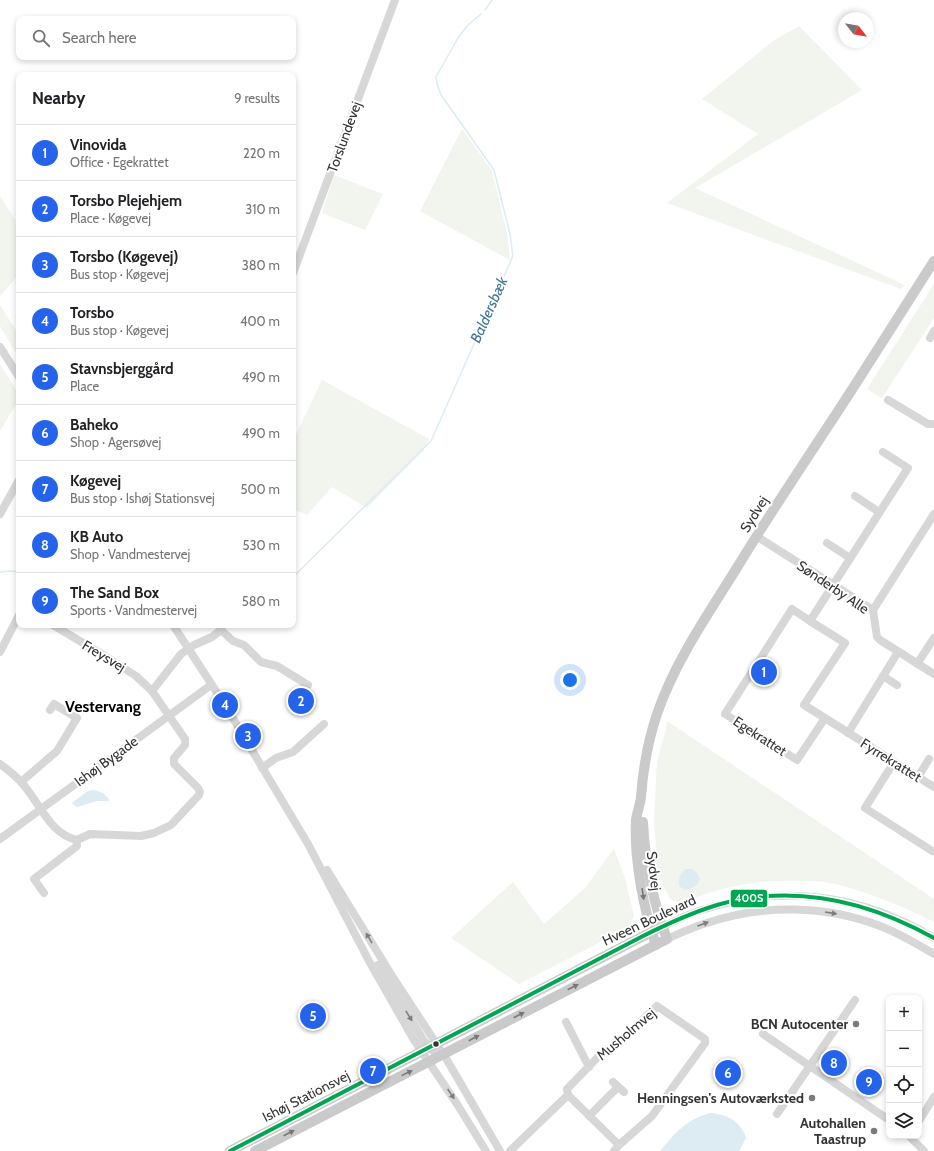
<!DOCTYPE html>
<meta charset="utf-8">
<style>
:root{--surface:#fff;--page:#f2f2f2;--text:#202124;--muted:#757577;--line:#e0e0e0;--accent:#2563eb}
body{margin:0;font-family:Cabin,sans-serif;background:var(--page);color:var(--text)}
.controls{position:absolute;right:12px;bottom:12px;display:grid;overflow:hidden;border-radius:8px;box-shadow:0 2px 6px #0003}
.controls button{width:36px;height:36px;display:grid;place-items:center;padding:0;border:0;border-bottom:1px solid var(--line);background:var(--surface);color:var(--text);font:20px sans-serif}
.compass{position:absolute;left:838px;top:12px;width:36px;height:36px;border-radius:50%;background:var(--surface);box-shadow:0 2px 6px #0003;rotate:121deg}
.you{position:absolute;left:570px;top:680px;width:14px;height:14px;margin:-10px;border:3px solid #fff;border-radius:50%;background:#1a73e8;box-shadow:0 0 0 6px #1a73e833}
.badge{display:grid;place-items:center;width:26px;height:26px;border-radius:50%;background:var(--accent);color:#fff;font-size:13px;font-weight:700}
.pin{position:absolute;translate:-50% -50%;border:2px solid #fff;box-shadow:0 1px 4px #0006}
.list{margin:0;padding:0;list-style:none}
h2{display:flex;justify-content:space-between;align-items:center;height:52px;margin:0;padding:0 16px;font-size:17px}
h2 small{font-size:13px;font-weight:400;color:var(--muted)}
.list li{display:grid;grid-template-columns:26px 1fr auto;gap:12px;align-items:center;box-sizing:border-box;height:56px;padding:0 16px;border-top:1px solid var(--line)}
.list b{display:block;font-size:15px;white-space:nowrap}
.list p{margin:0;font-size:13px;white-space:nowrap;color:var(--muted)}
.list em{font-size:13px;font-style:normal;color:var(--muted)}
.icon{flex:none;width:22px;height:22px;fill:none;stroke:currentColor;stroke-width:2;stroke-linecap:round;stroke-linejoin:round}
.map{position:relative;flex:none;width:934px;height:1151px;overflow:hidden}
.search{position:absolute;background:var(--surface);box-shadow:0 2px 6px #0003;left:16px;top:16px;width:280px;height:44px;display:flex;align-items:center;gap:10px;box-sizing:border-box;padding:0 14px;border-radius:8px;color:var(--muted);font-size:15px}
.panel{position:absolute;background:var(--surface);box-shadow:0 2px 6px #0003;left:16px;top:72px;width:280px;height:556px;border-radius:8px}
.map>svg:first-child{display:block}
.green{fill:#f1f5ed}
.water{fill:#ddebf3}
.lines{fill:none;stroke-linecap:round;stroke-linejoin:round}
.stream{stroke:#ddebf3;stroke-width:1.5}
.minor{stroke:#d7d7d7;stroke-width:8}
.major{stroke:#cacaca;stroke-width:10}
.bus-1-casing{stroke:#fff;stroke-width:7}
.bus-1{stroke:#00a651;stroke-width:4}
.oneway{fill:#777}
.oneway2{fill:#7d7d7d}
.poi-dot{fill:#7a7a7a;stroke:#fff;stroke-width:1.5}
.bus-dot{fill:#333;stroke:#fff;stroke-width:1.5}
.labels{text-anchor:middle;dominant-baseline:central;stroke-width:4;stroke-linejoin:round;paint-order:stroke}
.street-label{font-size:14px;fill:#333;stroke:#fff}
.poi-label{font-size:14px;font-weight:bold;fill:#333;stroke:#fff;text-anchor:end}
.water-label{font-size:15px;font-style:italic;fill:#3f7597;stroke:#fff}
.quarter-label{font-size:16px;font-weight:bold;fill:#000;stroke:#fff}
.line-badge{stroke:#fff;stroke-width:1.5}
.badge-label{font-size:11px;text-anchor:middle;font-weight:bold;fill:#fff}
</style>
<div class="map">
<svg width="934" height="1151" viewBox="0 0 934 1151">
<rect width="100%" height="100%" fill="#fff"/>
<g class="green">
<path d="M799 26 862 90 695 188 905 285 901 289 667 203 758 134 702 99 773 41Z"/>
<path d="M462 129 492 171 507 233 510 260 420 211Z"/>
<path d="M334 175 383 194 365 230 322 213Z"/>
<path d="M0 196 19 226V274L0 296Z"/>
<path d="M934 284V318L882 398 867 389Z"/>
<path d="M0 305 19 335V358L0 326Z"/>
<path d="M0 364 19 395V399L0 431Z"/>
<path d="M322 380 429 439 423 451 367 508 332 487 307 515 293 509V441Z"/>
<path d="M667 721 934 899V922C900 905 864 890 826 882 818 881 810 881 802 881 761 879 720 886 684 903L671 900 658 878 654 820 657 761 666 729Z"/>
<path d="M614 849 625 878 634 916 628 928 519 984 451 938 513 882 544 924 584 889Z"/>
</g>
<g class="water">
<path d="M94 790 103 793 109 799V801H97L77 807 72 804 73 802 88 791Z"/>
<path d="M685 869H692L697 873 700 879C697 887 692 888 685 890L679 886C678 879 680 874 685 869Z"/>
<path d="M710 1113C726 1114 741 1121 746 1138L739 1151H660C675 1133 686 1120 710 1113Z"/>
</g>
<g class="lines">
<g class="stream">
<path d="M485 10 492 0"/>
<path d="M0 572 11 571 19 572"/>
<path d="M293 577 431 441 513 256 510 234 494 170 441 95 437 84 436 77 458 38 467 26 481 14"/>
</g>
<g class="minor">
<path d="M293 273 395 0"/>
<path d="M930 338 934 331"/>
<path d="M0 347 19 377"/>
<path d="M888 400 928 424H934"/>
<path d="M855 496 879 512"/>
<path d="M0 514 19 480"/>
<path d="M756 536 873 610 877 637 880 640 934 674"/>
<path d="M827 543 850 558"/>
<path d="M873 610 934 514"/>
<path d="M810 621 845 643 804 705 825 718 797 760 725 714 792 609 810 621 908 468 883 452"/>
<path d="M173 625 225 705 308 844 369 961 414 1040 457 1104 486 1151"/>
<path d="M0 652 19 615"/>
<path d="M917 664 934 638"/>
<path d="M883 676 897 685"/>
<path d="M152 691 181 654 194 645 212 637 221 630 233 641 244 645 261 662 277 666 308 685"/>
<path d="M825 718 934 787"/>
<path d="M848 733 898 652"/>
<path d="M894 762 865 808 932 851"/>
<path d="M0 764C7 769 15 775 21 782 39 801 49 834 77 840"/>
<path d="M262 768 276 758 293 752 324 724"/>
<path d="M918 777 929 759"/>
<path d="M21 782 57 751 77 718 54 704 50 710"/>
<path d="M0 839 211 685"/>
<path d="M327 870 394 979 447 1060 500 1151"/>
<path d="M44 893 34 879 77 846V840L90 834 141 836 154 833 171 825 199 795 200 792 198 788 174 764V758L185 745V739L152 691 136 676 105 656 53 625"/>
<path d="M663 927C676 920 690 913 705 909 785 884 863 895 934 938"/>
<path d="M667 939C680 933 693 927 707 923 762 904 826 905 880 926 899 933 917 944 934 954"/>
<path d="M378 965 424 1041 434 1052 443 1054"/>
<path d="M566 1022 589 1067"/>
<path d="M763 1034 889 1120"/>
<path d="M613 1082 624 1092"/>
<path d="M568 1095 567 1089 598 1057 614 1047 657 1006 705 1039V1043L652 1116 619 1145 614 1151"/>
<path d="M777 1114 855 1000"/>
<path d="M589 1116 618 1087"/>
<path d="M919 1121 934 1097"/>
<path d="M909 1136 924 1151"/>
<path d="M510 1151 568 1095 619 1145"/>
</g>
<g class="major">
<path d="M656 945C643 908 634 858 636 820 637 812 640 805 641 797 643 769 648 741 657 714 675 661 709 613 738 566 775 505 815 447 853 388 880 346 907 303 934 261"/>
<path d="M230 1151 657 929"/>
<path d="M255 1151 667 939C653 902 645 862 643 822"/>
</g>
<defs>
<path id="bus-1" d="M230 1151 643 936C667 924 691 913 717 905 794 883 866 900 934 938"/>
</defs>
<use href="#bus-1" class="bus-1-casing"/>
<use href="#bus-1" class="bus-1"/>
</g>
<defs><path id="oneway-solid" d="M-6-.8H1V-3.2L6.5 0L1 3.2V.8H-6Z"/></defs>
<g class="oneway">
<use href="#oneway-solid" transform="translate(643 894) rotate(81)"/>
<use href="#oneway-solid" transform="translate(573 987) rotate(-27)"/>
<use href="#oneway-solid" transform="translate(519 1015) rotate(-27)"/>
<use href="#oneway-solid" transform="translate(474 1038) rotate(-28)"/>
<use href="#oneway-solid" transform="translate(407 1073) rotate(-26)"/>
<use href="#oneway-solid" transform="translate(289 1133) rotate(-27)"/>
</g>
<g class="oneway2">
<use href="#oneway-solid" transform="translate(831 913) rotate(9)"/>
<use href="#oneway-solid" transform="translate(703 924) rotate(-20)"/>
<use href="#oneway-solid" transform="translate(369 938) rotate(-121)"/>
<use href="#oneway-solid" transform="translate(409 1016) rotate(58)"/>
<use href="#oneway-solid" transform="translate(451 1094) rotate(56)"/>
</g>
<g class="poi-dot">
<circle cx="856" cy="1024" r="4"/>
<circle cx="812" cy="1098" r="4"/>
<circle cx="874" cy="1131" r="4"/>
</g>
<circle class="bus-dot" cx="436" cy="1044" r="3.5"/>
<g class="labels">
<g class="street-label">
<text transform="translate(344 137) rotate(-70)">Torslundevej</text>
<text transform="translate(754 514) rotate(-58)">Sydvej</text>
<text transform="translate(833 587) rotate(34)">Sønderby Alle</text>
<text transform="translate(104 656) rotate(31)">Freysvej</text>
<text transform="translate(760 736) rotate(33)">Egekrattet</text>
<text transform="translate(891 760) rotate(32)">Fyrrekrattet</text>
<text transform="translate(106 761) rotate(-36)">Ishøj Bygade</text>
<text transform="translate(654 871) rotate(83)">Sydvej</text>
<text transform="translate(649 920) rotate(-25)">Hveen Boulevard</text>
<text transform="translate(626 1034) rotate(-40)">Musholmvej</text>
<text transform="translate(306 1096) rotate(-27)">Ishøj Stationsvej</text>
</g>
<g class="poi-label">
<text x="848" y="1024">BCN Autocenter</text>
<text x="804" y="1098">Henningsen's Autoværksted</text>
<text x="866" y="1123">Autohallen<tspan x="866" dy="16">Taastrup</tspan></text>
</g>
<g class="water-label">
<text transform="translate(489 310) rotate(-66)">Baldersbæk</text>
</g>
<g class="quarter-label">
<text x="103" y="706">Vestervang</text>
</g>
</g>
<rect class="line-badge" x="730" y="889" width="38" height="19" rx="4" fill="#00a651"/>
<g class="badge-label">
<text x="749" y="902">400S</text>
</g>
</svg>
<div class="controls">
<button>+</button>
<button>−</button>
<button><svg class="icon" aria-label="locate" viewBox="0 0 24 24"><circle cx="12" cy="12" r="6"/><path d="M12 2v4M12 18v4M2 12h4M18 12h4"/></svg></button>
<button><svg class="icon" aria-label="layers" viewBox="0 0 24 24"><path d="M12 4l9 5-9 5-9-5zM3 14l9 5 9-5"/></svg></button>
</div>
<svg class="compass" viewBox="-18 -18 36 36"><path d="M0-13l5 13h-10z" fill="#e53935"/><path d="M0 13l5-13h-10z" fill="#757577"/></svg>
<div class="you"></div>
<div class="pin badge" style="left:764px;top:672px">1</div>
<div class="pin badge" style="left:301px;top:701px">2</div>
<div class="pin badge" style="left:248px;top:736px">3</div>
<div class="pin badge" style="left:225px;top:705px">4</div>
<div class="pin badge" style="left:313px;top:1016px">5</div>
<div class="pin badge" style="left:728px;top:1073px">6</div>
<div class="pin badge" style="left:373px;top:1071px">7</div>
<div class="pin badge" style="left:834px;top:1063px">8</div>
<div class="pin badge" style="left:869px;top:1082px">9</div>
<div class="search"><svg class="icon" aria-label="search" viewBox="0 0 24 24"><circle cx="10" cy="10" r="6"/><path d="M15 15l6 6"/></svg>Search here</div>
<section class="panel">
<h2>Nearby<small>9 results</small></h2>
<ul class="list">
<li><span class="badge">1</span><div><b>Vinovida</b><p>Office · Egekrattet</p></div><em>220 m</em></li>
<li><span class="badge">2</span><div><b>Torsbo Plejehjem</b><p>Place · Køgevej</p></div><em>310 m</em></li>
<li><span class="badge">3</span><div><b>Torsbo (Køgevej)</b><p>Bus stop · Køgevej</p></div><em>380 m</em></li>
<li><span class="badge">4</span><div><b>Torsbo</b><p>Bus stop · Køgevej</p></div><em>400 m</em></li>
<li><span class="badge">5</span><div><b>Stavnsbjerggård</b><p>Place</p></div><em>490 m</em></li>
<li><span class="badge">6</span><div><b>Baheko</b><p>Shop · Agersøvej</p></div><em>490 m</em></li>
<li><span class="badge">7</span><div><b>Køgevej</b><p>Bus stop · Ishøj Stationsvej</p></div><em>500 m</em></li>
<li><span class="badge">8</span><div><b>KB Auto</b><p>Shop · Vandmestervej</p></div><em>530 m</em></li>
<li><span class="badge">9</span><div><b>The Sand Box</b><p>Sports · Vandmestervej</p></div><em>580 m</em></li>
</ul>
</section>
</div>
